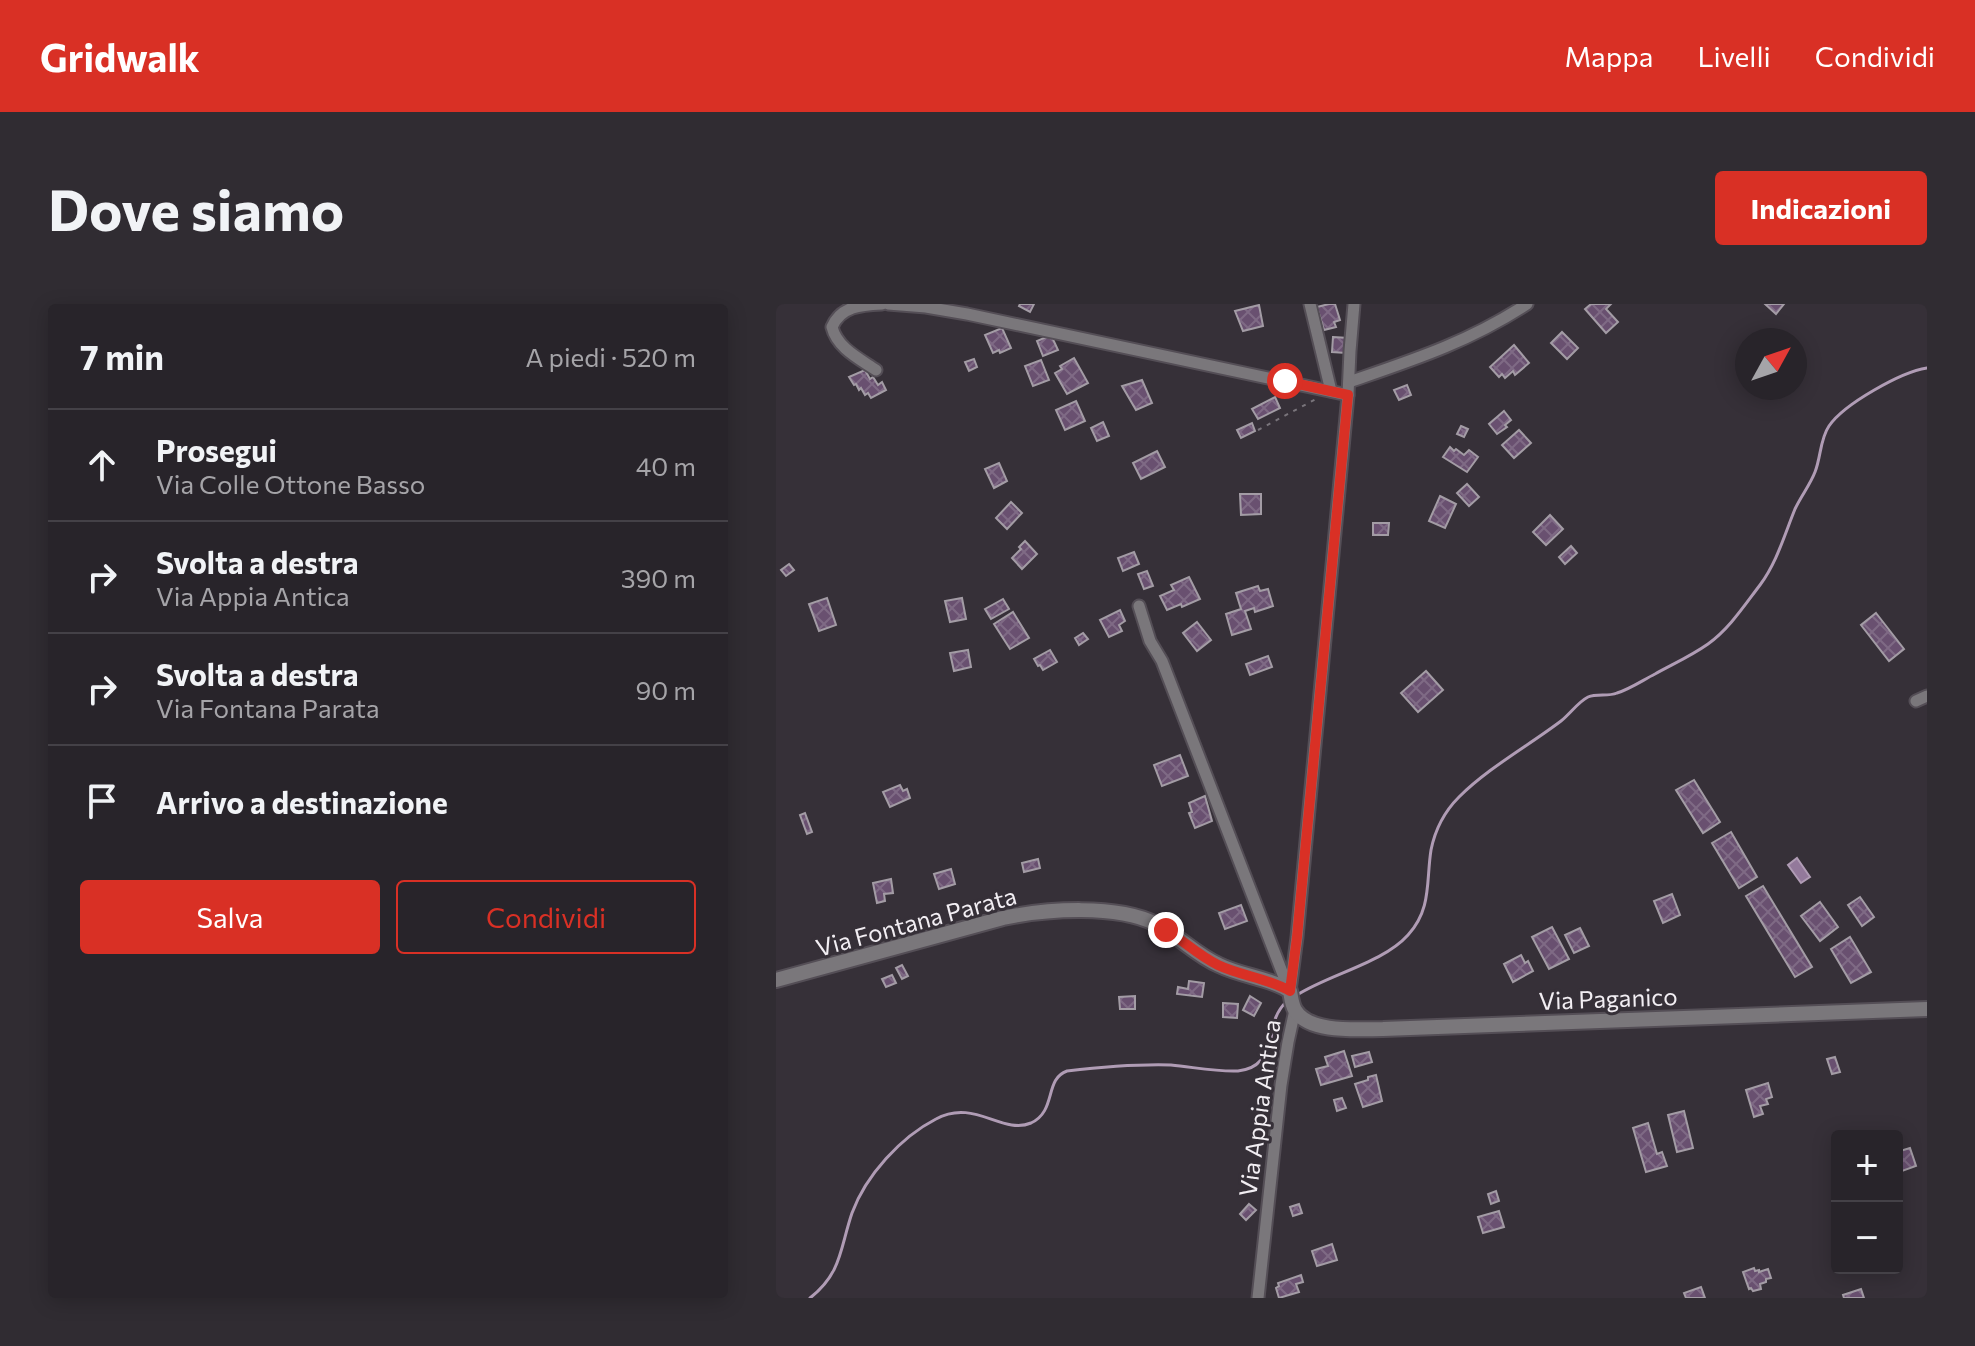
<!DOCTYPE html>
<html lang="it">
<meta charset="utf-8">
<style>
:root{--surface:#28242a;--page:#302c32;--text:#f1f3f6;--muted:#a5a4a8;--line:#444147;--accent:#d93025}
body{margin:0;font-family:Commissioner,sans-serif;background:var(--page);color:var(--text)}
.controls{position:absolute;right:24px;bottom:24px;display:grid;overflow:hidden;border-radius:8px;box-shadow:0 4px 20px #0003}
.controls button{width:72px;height:72px;display:grid;place-items:center;padding:0;border:0;border-bottom:2px solid var(--line);background:var(--surface);color:var(--text);font:40px sans-serif}
.compass{position:absolute;left:959px;top:24px;width:72px;height:72px;border-radius:50%;background:var(--surface);box-shadow:0 4px 20px #0003;rotate:50deg}
.stop{position:absolute;width:24px;height:24px;margin:-18px;border:6px solid #d93025;border-radius:50%;background:#fff}
.stop.end{background:#d93025;border-color:#fff;box-shadow:0 2px 8px #0008}
.list{margin:0;padding:0;list-style:none}
h2{display:flex;justify-content:space-between;align-items:center;height:104px;margin:0;padding:0 32px;font-size:34px}
h2 small{font-size:26px;font-weight:400;color:var(--muted)}
.list li{display:grid;grid-template-columns:52px 1fr auto;gap:24px;align-items:center;box-sizing:border-box;height:112px;padding:0 32px;border-top:2px solid var(--line)}
.list b{display:block;font-size:30px;white-space:nowrap}
.list p{margin:0;font-size:26px;white-space:nowrap;color:var(--muted)}
.list em{font-size:26px;font-style:normal;color:var(--muted)}
.actions{display:flex;gap:16px;padding:24px 32px}
.actions a{flex:1;padding:18px 0;border:2px solid var(--accent);border-radius:8px;text-align:center;font-size:28px;color:var(--accent)}
.actions .main{background:var(--accent);color:#fff}
.icon{flex:none;width:44px;height:44px;fill:none;stroke:currentColor;stroke-width:2;stroke-linecap:round;stroke-linejoin:round}
.map{position:relative;flex:none;width:1151px;height:994px;overflow:hidden;border-radius:8px}
header{display:flex;align-items:center;gap:48px;box-sizing:border-box;height:112px;padding:0 40px;background:var(--accent);color:#fff}
header strong{font-size:38px}
nav{display:flex;gap:44px;margin-inline-start:auto;font-size:28px}
.intro{display:flex;align-items:center;justify-content:space-between;box-sizing:border-box;height:192px;padding:0 48px}
h1{margin:0;font-size:56px}
.button{padding:20px 36px;border-radius:8px;background:var(--accent);color:#fff;font-size:28px;font-weight:700}
main{display:flex;gap:48px;padding:0 48px}
aside{flex:1;background:var(--surface);border-radius:8px;box-shadow:0 4px 20px #0003}
.map>svg:first-child{display:block}
.water{fill:#93799b;stroke:#b09cb5;stroke-width:2}
.lines{fill:none;stroke-linecap:round;stroke-linejoin:round}
.stream{stroke:#b09cb5;stroke-width:3}
.building{fill:url(#building-cross-hatch);stroke:#a39ca5;stroke-width:2}
.minor-casing{stroke:#544e56;stroke-width:15}
.tertiary-casing{stroke:#544e56;stroke-width:18}
.path{stroke:#79747b;stroke-width:2;stroke-dasharray:4 6;stroke-linecap:butt}
.minor{stroke:#7a777b;stroke-width:11}
.tertiary{stroke:#7a777b;stroke-width:14}
.route{stroke:#d93025;stroke-width:10}
.labels{text-anchor:middle;dominant-baseline:central;stroke-width:6;stroke-linejoin:round;paint-order:stroke}
.street-label{font-size:24px;fill:#f2eef3;stroke:#363038}
</style>
<header>
<strong>Gridwalk</strong>
<nav><a>Mappa</a><a>Livelli</a><a>Condividi</a></nav>
</header>
<div class="intro"><h1>Dove siamo</h1><a class="button">Indicazioni</a></div>
<main>
<aside>
<h2>7 min<small>A piedi · 520 m</small></h2>
<ul class="list">
<li><svg class="icon" aria-label="ahead" viewBox="0 0 24 24"><path d="M12 20V5M6 11l6-6 6 6"/></svg><div><b>Prosegui</b><p>Via Colle Ottone Basso</p></div><em>40 m</em></li>
<li><svg class="icon" aria-label="right" viewBox="0 0 24 24"><path d="M7 20v-9h11M14 6l5 5-5 5"/></svg><div><b>Svolta a destra</b><p>Via Appia Antica</p></div><em>390 m</em></li>
<li><svg class="icon" aria-label="right" viewBox="0 0 24 24"><path d="M7 20v-9h11M14 6l5 5-5 5"/></svg><div><b>Svolta a destra</b><p>Via Fontana Parata</p></div><em>90 m</em></li>
<li><svg class="icon" aria-label="arrive" viewBox="0 0 24 24"><path d="M6 21V4h12l-3 4 3 4H6"/></svg><div><b>Arrivo a destinazione</b></div></li>
</ul>
<div class="actions"><a class="main">Salva</a><a>Condividi</a></div>
</aside>
<div class="map">
<svg width="1151" height="994" viewBox="0 0 1151 994">
<defs>
<pattern id="building-cross-hatch" width="8" height="8" patternUnits="userSpaceOnUse" patternTransform="scale(2)"><rect width="8" height="8" fill="#695070"/><path d="M0 0l8 8M0 8l8-8" fill="none" stroke="#7f6a85"/></pattern>
</defs>
<rect width="100%" height="100%" fill="#363038"/>
<path class="water" d="M1021 554 1034 573 1025 579 1012 561Z"/>
<g class="lines">
<g class="stream">
<path d="M521 691C554 670 607 659 632 631 656 605 650 577 655 546 659 526 669 507 683 493 712 464 752 442 785 417 794 410 802 398 812 393 821 389 832 393 841 389 854 385 867 376 879 370 897 360 915 352 932 340 953 325 968 302 984 281 1001 258 1008 232 1019 205 1025 192 1034 181 1039 168 1045 153 1044 135 1053 122 1068 100 1125 68 1151 64"/>
<path d="M34 994C66 969 64 944 76 909 90 871 125 833 160 815 198 794 226 831 255 819 281 807 268 775 291 767 325 763 360 760 395 761 417 763 440 768 462 767 470 766 479 763 484 757 502 740 489 718 511 697"/>
</g>
</g>
<g class="building">
<path d="M244 0H258L254 8 243 2Z"/>
<path d="M553 0H559L564 16 558 18 560 23 548 26 541 3Z"/>
<path d="M815 0H835L830 5 842 18 830 29 809 5Z"/>
<path d="M989 0H1008L1000 10Z"/>
<path d="M483 1 487 22 467 27 459 7Z"/>
<path d="M226 24 235 44 224 49 223 46 217 49 209 31Z"/>
<path d="M786 28 802 44 791 55 775 39Z"/>
<path d="M275 31 282 46 267 52 261 37Z"/>
<path d="M557 33 572 34 570 49 556 48Z"/>
<path d="M738 41 753 59 739 71 737 67 729 74 726 70 723 73 714 63Z"/>
<path d="M298 54 312 79 291 90 279 69 286 65 284 62Z"/>
<path d="M198 55 201 63 193 67 189 58Z"/>
<path d="M265 56 273 76 257 82 249 62Z"/>
<path d="M89 66 94 75 97 73 102 81 106 78 110 86 95 94 92 89 89 91 85 84 83 86 80 80 78 81 73 73Z"/>
<path d="M366 76 376 99 360 106 346 82Z"/>
<path d="M631 81 635 91 623 96 618 86Z"/>
<path d="M499 93 504 104 482 115 476 105Z"/>
<path d="M300 97 309 117 289 126 280 106Z"/>
<path d="M728 107 735 116 729 121 731 123 721 130 713 120Z"/>
<path d="M327 118 333 132 321 137 315 124Z"/>
<path d="M476 119 479 127 465 134 461 126Z"/>
<path d="M685 122 692 125 688 133 681 130Z"/>
<path d="M743 126 755 139 738 154 726 141Z"/>
<path d="M674 143 678 147 680 145 688 151 693 146 702 153 691 168 667 153Z"/>
<path d="M381 147 389 163 365 175 357 159Z"/>
<path d="M223 159 231 177 218 184 209 165Z"/>
<path d="M691 180 703 193 693 202 681 189Z"/>
<path d="M464 190H485V210L465 211Z"/>
<path d="M664 192 680 200 669 224 653 217Z"/>
<path d="M235 198 246 209 231 225 220 214Z"/>
<path d="M774 211 787 225 770 241 757 228Z"/>
<path d="M597 219H613L612 231H597Z"/>
<path d="M249 237 261 250 246 265 236 254 245 245 243 243Z"/>
<path d="M795 242 801 249 789 260 783 253Z"/>
<path d="M358 248 363 260 347 267 342 254Z"/>
<path d="M13 260 18 266 10 272 5 266Z"/>
<path d="M371 267 377 282 368 285 362 270Z"/>
<path d="M413 273 424 295 406 303 405 300 391 306 384 292 398 286 395 281Z"/>
<path d="M482 282 484 287 492 285 497 302 479 308 478 304 469 307 475 325 456 331 450 310 465 305 460 289Z"/>
<path d="M51 294 60 321 43 327 33 300Z"/>
<path d="M186 294 190 315 174 318 169 297Z"/>
<path d="M227 295 233 305 215 315 209 305Z"/>
<path d="M344 306 349 317 343 321 346 327 333 333 324 316Z"/>
<path d="M237 308 253 334 234 345 218 320Z"/>
<path d="M1100 309 1128 345 1113 357 1085 321Z"/>
<path d="M421 318 435 336 421 347 407 329Z"/>
<path d="M307 329 312 335 303 341 299 334Z"/>
<path d="M192 346 195 363 178 367 174 349Z"/>
<path d="M274 346 281 358 267 366 264 361 262 362 258 355Z"/>
<path d="M492 352 496 363 474 371 470 360Z"/>
<path d="M650 367 667 386 642 408 625 389Z"/>
<path d="M404 451 412 472 386 482 378 461Z"/>
<path d="M918 476 944 518 927 529 900 486Z"/>
<path d="M124 481 127 487 131 485 134 494 114 503 107 488Z"/>
<path d="M429 492 436 517 419 524 413 509 416 508 413 499Z"/>
<path d="M29 509 36 528 31 530 24 511Z"/>
<path d="M955 528 981 573 963 584 936 539Z"/>
<path d="M262 555 264 564 248 568 246 559Z"/>
<path d="M175 565 179 580 163 585 158 570Z"/>
<path d="M115 575 117 589 108 590 109 597 101 599 97 579Z"/>
<path d="M987 582 1036 663 1019 673 970 592Z"/>
<path d="M896 590 904 611 887 619 878 597Z"/>
<path d="M1084 593 1098 613 1086 622 1072 601Z"/>
<path d="M1044 598 1062 623 1044 637 1025 612Z"/>
<path d="M465 601 471 617 449 625 443 609Z"/>
<path d="M776 623 793 655 773 665 756 633Z"/>
<path d="M804 624 813 642 798 649 789 631Z"/>
<path d="M1074 633 1095 668 1075 679 1055 645Z"/>
<path d="M745 651 749 659 752 657 757 667 737 678 728 660Z"/>
<path d="M126 661 132 672 126 675 120 664Z"/>
<path d="M116 671 120 679 110 683 106 675Z"/>
<path d="M413 677 428 679 426 693 401 690 402 683 412 685Z"/>
<path d="M359 692V705H344L343 693Z"/>
<path d="M474 692 485 699 478 712 467 706Z"/>
<path d="M447 699 462 700 461 714 447 713Z"/>
<path d="M568 747 576 772 545 781 540 765 552 762 549 753Z"/>
<path d="M593 748 596 758 579 763 576 752Z"/>
<path d="M1059 753 1064 768 1056 770 1051 755Z"/>
<path d="M600 771 606 797 587 803 579 780 592 776V773Z"/>
<path d="M992 779 996 793 990 795 992 800 984 802 987 810 978 813 970 786Z"/>
<path d="M566 794 570 804 561 807 558 796Z"/>
<path d="M908 807 917 844 901 848 892 811Z"/>
<path d="M872 819 881 850 886 848 891 862 870 868 857 824Z"/>
<path d="M1134 844 1140 862 1126 867 1121 848Z"/>
<path d="M720 887 723 897 715 900 712 890Z"/>
<path d="M473 900 480 906 470 916 464 910Z"/>
<path d="M523 900 526 909 517 912 514 903Z"/>
<path d="M723 907 728 923 707 929 702 913Z"/>
<path d="M556 940 561 956 541 962 536 947Z"/>
<path d="M978 964 979 967 983 966V968L992 965 995 974 990 975V978L984 980 985 985 977 987 975 984 973 985 967 968Z"/>
<path d="M525 971 527 978 520 980 523 988 503 994 500 984 503 982 502 979Z"/>
<path d="M925 983 929 994H910L908 989Z"/>
<path d="M1085 985 1088 994H1068L1067 991Z"/>
</g>
<g class="lines">
<defs>
<g id="minor">
<path d="M112 0 150 3 191 10 572 91"/>
<path d="M534 0 555 87"/>
<path d="M100 66C84 55 61 44 56 23 65 2 85 1 106 0"/>
<path d="M573 78C637 56 693 38 751 0"/>
<path d="M363 302 374 337 386 357 513 686"/>
<path d="M1140 397 1151 392"/>
<path d="M514 687 521 633 572 91 574 47 578 0"/>
<path d="M482 994 505 781 512 738 519 706"/>
</g>
<path id="tertiary" d="M0 676 227 614C270 605 341 600 380 620 403 632 420 651 443 661 463 671 487 673 507 683L514 687C515 693 516 701 519 706 533 730 584 725 607 725L1151 705"/>
</defs>
<use href="#minor" class="minor-casing"/>
<use href="#tertiary" class="tertiary-casing"/>
<path class="path" d="M482 126 540 95"/>
<use href="#minor" class="minor"/>
<use href="#tertiary" class="tertiary"/>
</g>
<g class="lines">
<path class="route" d="M390 626C408 637 423 652 442 661 465 672 492 674 514 687L521 633 572 91 509 77"/>
</g>
<g class="labels">
<g class="street-label">
<text transform="translate(140 617) rotate(-15)">Via Fontana Parata</text>
<text transform="translate(832 694) rotate(-2)">Via Paganico</text>
<text transform="translate(483 804) rotate(-82)">Via Appia Antica</text>
</g>
</g>
</svg>
<div class="controls">
<button>+</button>
<button>−</button>
</div>
<svg class="compass" viewBox="-18 -18 36 36"><path d="M0-13l5 13h-10z" fill="#e53935"/><path d="M0 13l5-13h-10z" fill="#a5a4a8"/></svg>
<div class="stop" style="left:509px;top:77px"></div>
<div class="stop end" style="left:390px;top:626px"></div>
</div>
</main>
